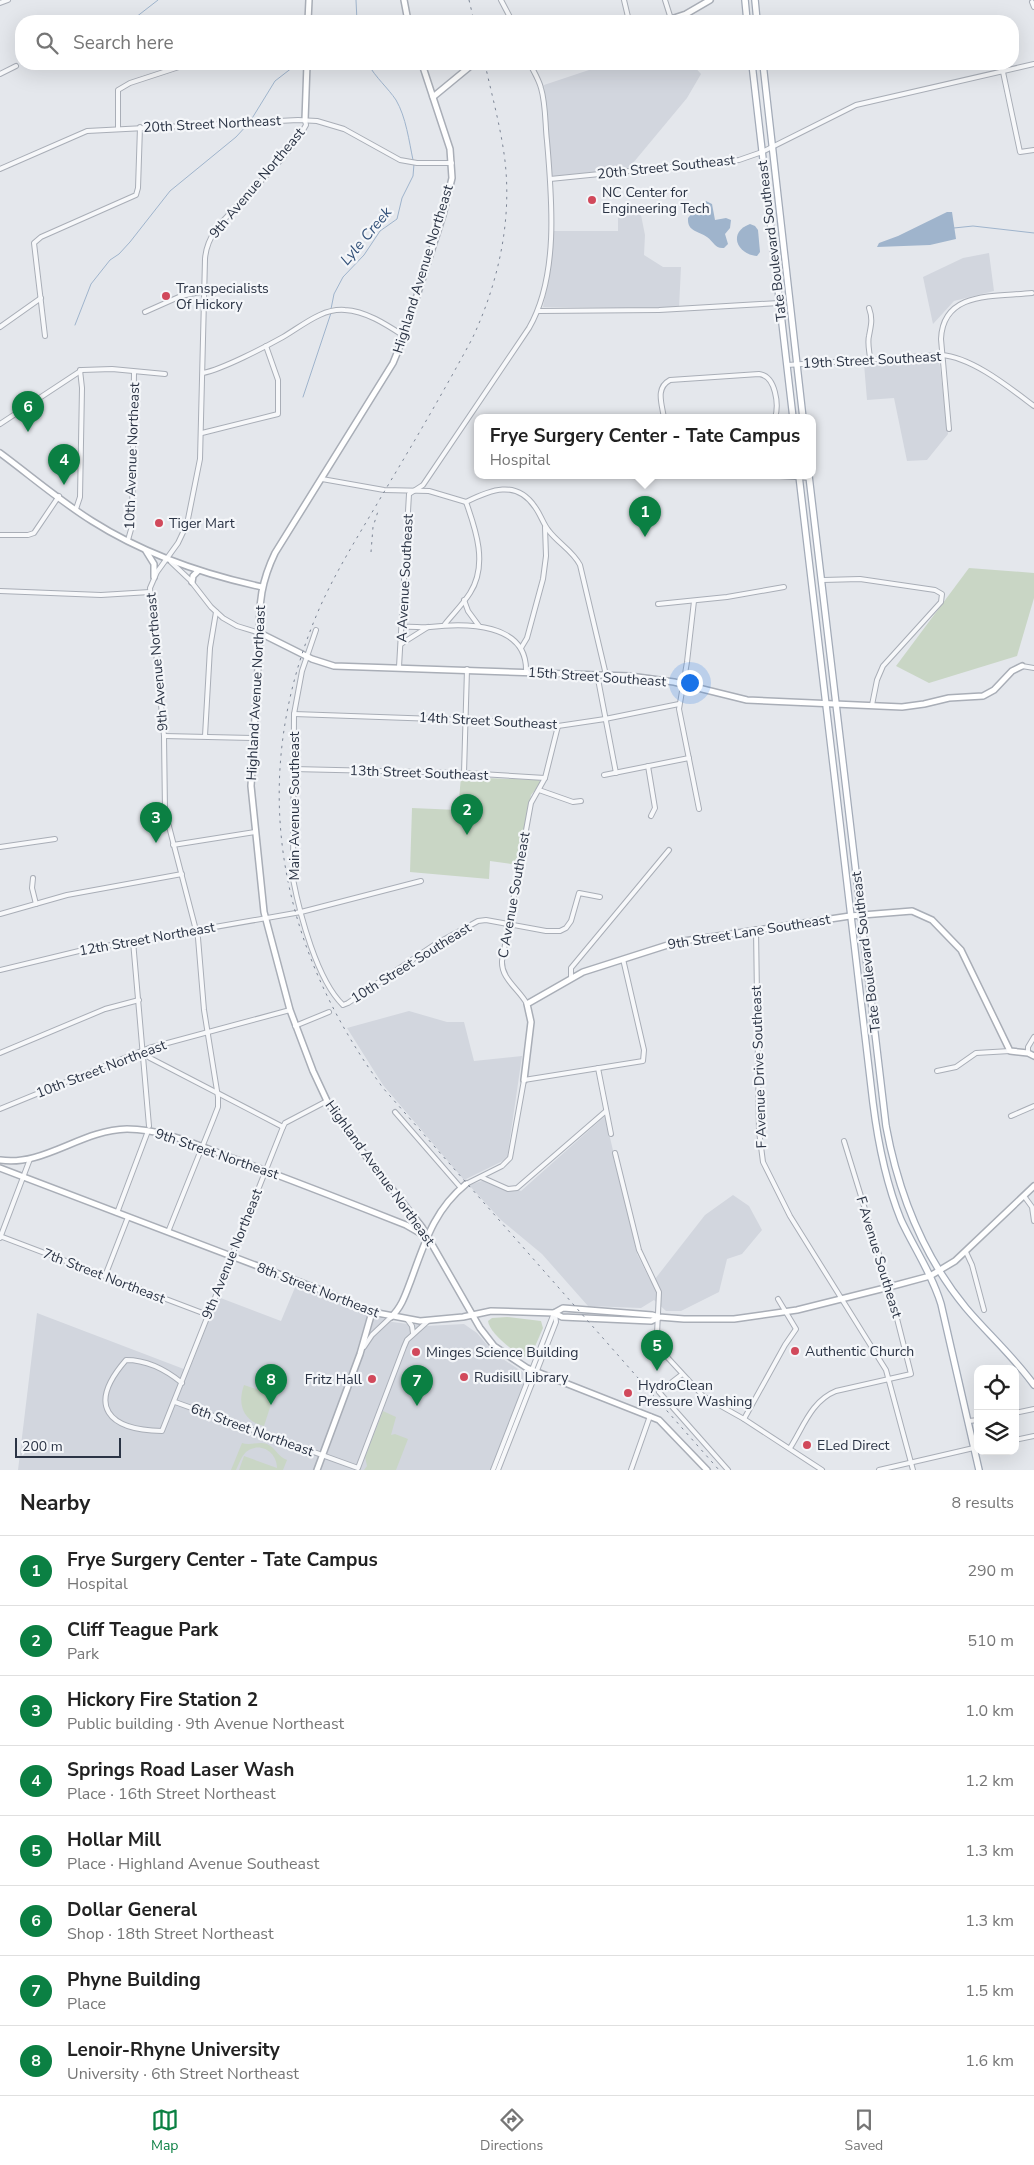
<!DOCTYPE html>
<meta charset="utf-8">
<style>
:root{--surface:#fff;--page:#f2f2f2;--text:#222;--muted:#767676;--line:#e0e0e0;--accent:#0b8043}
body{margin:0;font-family:"Nunito Sans",sans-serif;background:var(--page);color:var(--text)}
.controls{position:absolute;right:15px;bottom:15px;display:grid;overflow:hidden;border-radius:10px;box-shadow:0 5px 20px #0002}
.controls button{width:45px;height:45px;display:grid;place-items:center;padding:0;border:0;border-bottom:1px solid var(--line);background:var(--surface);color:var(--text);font:25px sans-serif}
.scale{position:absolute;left:15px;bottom:12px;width:106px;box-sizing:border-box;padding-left:5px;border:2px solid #2b3445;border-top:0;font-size:14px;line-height:18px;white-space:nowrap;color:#2b3445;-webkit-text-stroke:4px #f4f6f9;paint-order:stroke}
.you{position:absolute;left:689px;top:682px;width:18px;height:18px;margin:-12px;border:4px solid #fff;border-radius:50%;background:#1a73e8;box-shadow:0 0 0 8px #1a73e833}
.badge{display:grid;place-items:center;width:32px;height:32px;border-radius:50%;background:var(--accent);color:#fff;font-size:16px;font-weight:700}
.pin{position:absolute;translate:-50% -41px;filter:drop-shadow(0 1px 2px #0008)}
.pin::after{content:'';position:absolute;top:26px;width:18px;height:15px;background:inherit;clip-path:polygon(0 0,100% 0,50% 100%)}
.popup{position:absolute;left:474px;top:414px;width:342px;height:65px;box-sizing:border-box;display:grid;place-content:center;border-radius:10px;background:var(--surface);filter:drop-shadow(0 1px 4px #0005);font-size:16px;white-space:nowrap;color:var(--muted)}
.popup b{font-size:19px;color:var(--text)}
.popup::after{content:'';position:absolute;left:50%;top:100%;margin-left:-10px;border:10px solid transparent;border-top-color:var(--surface)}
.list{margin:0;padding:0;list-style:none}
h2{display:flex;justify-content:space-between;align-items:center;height:65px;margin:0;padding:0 20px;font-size:21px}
h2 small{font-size:16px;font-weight:400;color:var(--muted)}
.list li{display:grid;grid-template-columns:32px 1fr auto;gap:15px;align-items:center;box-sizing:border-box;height:70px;padding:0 20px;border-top:1px solid var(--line)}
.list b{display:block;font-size:19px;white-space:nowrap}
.list p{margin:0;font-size:16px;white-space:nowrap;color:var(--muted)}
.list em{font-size:16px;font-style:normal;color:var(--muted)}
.icon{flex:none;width:28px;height:28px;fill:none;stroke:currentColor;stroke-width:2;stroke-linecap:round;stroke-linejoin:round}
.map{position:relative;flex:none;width:1034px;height:1470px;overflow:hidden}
.search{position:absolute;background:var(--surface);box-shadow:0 5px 20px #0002;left:15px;right:15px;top:15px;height:55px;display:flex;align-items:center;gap:12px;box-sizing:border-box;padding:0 18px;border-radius:20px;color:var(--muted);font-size:19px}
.sheet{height:625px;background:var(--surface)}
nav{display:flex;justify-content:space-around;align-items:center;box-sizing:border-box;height:70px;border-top:1px solid var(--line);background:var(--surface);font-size:14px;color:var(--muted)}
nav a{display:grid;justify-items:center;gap:2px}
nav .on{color:var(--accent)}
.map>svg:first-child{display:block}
.built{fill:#d2d6de}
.green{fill:#c9d6c5}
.water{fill:#9fb4cc}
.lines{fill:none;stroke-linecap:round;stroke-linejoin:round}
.stream{stroke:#9fb4cc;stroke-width:1}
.street-casing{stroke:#a9aeb7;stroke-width:6}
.secondary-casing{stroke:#a9aeb7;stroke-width:8}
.primary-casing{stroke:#a3abb8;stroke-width:8}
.street{stroke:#f7f8fa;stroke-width:4}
.secondary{stroke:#fff;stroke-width:5}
.primary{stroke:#fff;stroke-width:5.5}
.rail{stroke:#7d8696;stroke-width:1;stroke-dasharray:2.5 5;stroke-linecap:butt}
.poi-dot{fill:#d1495b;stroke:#f4f6f9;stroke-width:2}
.labels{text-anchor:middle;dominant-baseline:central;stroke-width:4.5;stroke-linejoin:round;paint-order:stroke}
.street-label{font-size:14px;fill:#2b3445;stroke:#f4f6f9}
.poi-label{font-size:14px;fill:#2b3445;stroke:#f4f6f9;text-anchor:start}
.water-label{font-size:15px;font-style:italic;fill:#34527a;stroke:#f4f6f9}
</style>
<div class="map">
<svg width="1034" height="1470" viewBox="0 0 1034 1470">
<rect width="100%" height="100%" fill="#e4e7ec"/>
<g class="built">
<path d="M646 64H692L701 74 687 98 628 169 552 176 544 85 601 66Z"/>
<path d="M618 210H640L645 235 644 255 663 267H681L679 308 543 307 550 273 553 231H618Z"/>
<path d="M989 253 994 291 954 301 933 324 923 277 963 258Z"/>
<path d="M939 359 948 434 927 460 907 461 894 398 867 400 864 364Z"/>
<path d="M409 1011 447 1022H464L474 1061 522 1056 507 1159 464 1180 383 1085 347 1028Z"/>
<path d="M605 1116 637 1254 650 1280 655 1279 705 1215 733 1195 749 1206 762 1230 742 1254 727 1259 719 1292 681 1311H666L654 1300 641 1308 588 1306 542 1254 501 1220 469 1185 488 1179 521 1191Z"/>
<path d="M296 1285 392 1322 426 1326 464 1324 477 1333 494 1353 527 1375 491 1470H18L37 1313 189 1371 218 1297 281 1321Z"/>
</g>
<g class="green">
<path d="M969 568 1034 573V598L1017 656 929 683 896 666Z"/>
<path d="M461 777 539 780 541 783 531 795 518 865 490 861 489 879 410 872 412 808 458 810Z"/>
<path d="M507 1317 541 1321 543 1328 530 1358C518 1357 489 1333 488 1321L492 1318Z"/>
<path d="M244 1385 274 1395 264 1426C243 1421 237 1404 244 1385Z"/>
<path d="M383 1411 396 1417 391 1435 395 1434 408 1439 396 1470H364L367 1466 365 1457Z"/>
<path d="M242 1443C250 1446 259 1441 267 1444 276 1448 278 1457 287 1460L283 1470H239L244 1456 277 1468C277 1452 260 1441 246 1452 241 1457 239 1464 236 1470H231Z"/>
</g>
<g class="water">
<path d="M706 201 712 204 715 220 726 218 731 220 730 228 725 234 728 244 724 248C715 249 714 242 707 237 699 231 687 232 688 218L702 202Z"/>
<path d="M947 212H952L956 239 930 245 877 247 879 243 898 236Z"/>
<path d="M750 224 755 226 758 230 760 252 757 256C736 254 728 232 750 224Z"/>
</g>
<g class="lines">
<g class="stream">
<path d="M356 0 357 21"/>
<path d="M131 21 158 0"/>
<path d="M368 64C376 78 388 88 396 100 406 117 409 141 413 160"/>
<path d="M251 120 275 81 297 64"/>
<path d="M954 228 973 226 1034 233"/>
<path d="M331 309 334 294 343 277 364 255 380 231 397 219 402 198 413 176 414 164"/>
<path d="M75 325 91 284 110 260 119 254 130 242 170 191 236 137 248 124"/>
<path d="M303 397 331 313"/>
</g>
<defs>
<g id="street">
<path d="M501 0 512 21"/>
<path d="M624 0 629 21"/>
<path d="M665 0 671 19"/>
<path d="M1032 2 1034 7"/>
<path d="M0 3 8 0"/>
<path d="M1003 72 1020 152 1034 150"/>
<path d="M0 74 16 66"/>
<path d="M118 128V90L130 83 182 66"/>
<path d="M0 169 87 131 298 120 317 121 344 129 400 160 417 163H452"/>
<path d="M550 179 739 160 762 152 856 105 1034 64"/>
<path d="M869 308C873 319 871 325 869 336 867 343 870 353 870 360"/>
<path d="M538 311 659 310 779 303"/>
<path d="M145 312 181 296 205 291"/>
<path d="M0 327 41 298"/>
<path d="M45 336 34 243 41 237 136 195 138 188 140 127"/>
<path d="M787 365 941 355C972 357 1010 388 1034 406"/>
<path d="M203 373C223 369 265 347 283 337 302 326 322 308 345 310 366 311 387 325 404 336"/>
<path d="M664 418C662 404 655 388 670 380L759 374C776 376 779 405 775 418"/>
<path d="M0 424 82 370 112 369 165 374"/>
<path d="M949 429 941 339C943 290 996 297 1032 293"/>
<path d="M202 433 278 414V380L266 346"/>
<path d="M780 476 810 478"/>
<path d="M322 479 384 490 429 491 466 502C490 490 516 479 535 507 541 515 543 524 549 531 558 543 573 551 580 565L606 675"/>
<path d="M76 509 80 497 82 388 80 370"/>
<path d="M0 535H28L34 533 59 496"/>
<path d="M128 540 132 526 134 372"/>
<path d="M171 562 190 580 211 607 223 618 237 626 260 633"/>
<path d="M823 580 860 579 935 590 942 594 941 602 883 666 877 680 872 705"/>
<path d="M0 591 101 595 150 592"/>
<path d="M464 600 468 611 479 626"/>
<path d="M694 601 687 662 679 709 699 809"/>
<path d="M658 604 727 597 784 587"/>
<path d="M445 624C453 614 463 604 470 593 488 565 476 530 466 502"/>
<path d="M403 627C412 626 422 628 430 627 465 623 528 622 526 672"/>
<path d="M316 630 302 671 294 714 293 879C300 915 317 980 343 1005L348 1003 434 945 478 921 486 920 546 931H560L566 928 571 921 579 893 600 897"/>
<path d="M401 644 428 627"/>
<path d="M521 648 527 638 543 579 546 556 545 527"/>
<path d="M1022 666 1034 668"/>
<path d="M399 667 409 494 423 485 529 328C559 276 552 199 547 141 545 124 546 105 541 88 539 80 534 72 530 64"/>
<path d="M597 674 616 773"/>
<path d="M294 714 493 721 558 726 605 719 679 704"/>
<path d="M164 736 252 738"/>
<path d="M205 736 210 648 216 612"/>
<path d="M648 766 655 808 651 816"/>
<path d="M293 769 464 773 545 778"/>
<path d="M464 773 467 669"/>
<path d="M604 775 689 758"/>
<path d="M539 790 573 802 581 801"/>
<path d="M173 845 255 832"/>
<path d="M0 847 55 839"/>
<path d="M33 878 32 888 36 904"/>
<path d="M0 914 67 895 182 874"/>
<path d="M756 929 759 1131 763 1162 790 1216 886 1370 913 1470"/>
<path d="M133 941 149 1126"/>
<path d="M0 970 83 950 301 912 421 881"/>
<path d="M571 978V968L669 850"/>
<path d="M527 1004C519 989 501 979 502 961L531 803 545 778 558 726"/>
<path d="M295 1026 329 1012"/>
<path d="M142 1051 150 1058 283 1127"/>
<path d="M0 1053 105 1009 139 1000"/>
<path d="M1028 1053V1047L1034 1037"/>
<path d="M598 1068 611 1134"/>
<path d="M937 1071 956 1067 976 1053 1010 1051"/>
<path d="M0 1109 149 1048 290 1010"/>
<path d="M395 1112 461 1188"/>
<path d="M1011 1116 1034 1106"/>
<path d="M615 1153 639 1250 659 1292 657 1334 660 1346 668 1358 703 1396 744 1419 822 1470"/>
<path d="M481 1177 508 1189 517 1188 606 1111"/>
<path d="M466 1184 502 1166 510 1158 524 1080 643 1061 644 1050 623 959"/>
<path d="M1024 1196 1032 1207 1034 1221"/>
<path d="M117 1213 148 1131"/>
<path d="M168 1232 213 1120 218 1107V1097L204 1010 198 938 165 811 164 736 150 588 157 572 178 543 187 524 200 459 205 259C207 232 227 217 244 199 265 176 291 153 306 125L305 120"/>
<path d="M0 1236 208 1315"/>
<path d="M0 1238 30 1159"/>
<path d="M966 1252 972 1265 984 1310"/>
<path d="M105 1276 128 1217"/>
<path d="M407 1319 412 1326 413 1333"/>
<path d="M364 1347 372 1335 391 1317"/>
<path d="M681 1375 659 1392 728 1470"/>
<path d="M182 1383C165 1369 147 1360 126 1360 86 1406 108 1430 162 1431L283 1127 285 1123 327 1101"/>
<path d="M175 1402 358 1468 404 1347 407 1340 428 1321"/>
<path d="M1015 1413 1034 1409"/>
<path d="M744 1419 785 1345 796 1329 778 1299"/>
<path d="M969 1421 978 1420"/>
<path d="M1015 1440 1034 1436"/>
<path d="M790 1448C803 1428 811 1401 836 1391L911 1374 889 1287 844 1141"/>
<path d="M493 1470 554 1313"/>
<path d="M498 1470 556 1322 555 1314"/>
<path d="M631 1470 650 1416"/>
<path d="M879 1470 978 1447"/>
</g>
<g id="secondary">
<path d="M404 0 408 21"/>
<path d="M308 21 309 0"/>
<path d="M665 21 686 14 710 0"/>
<path d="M422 64 450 149 452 178 443 215 404 336 393 363 275 553C262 580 258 604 260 633L251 786 264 912 290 1010 313 1071 327 1101 347 1132 422 1227 480 1328 494 1346 527 1368 659 1420 707 1470"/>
<path d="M433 97 473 64"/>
<path d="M305 120 307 64"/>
<path d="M0 453C31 476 60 501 92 521 144 554 202 574 262 587"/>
<path d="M146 551 154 564V577"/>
<path d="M192 582 193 576 198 571"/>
<path d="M260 633 312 659 334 666 630 676 674 682 747 700 902 707 924 704 949 698 983 696 994 690 1012 671 1022 666"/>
<path d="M524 1080 531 1022 527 1004 583 972 677 942 850 916 912 911 932 920 961 950 1010 1051 1028 1053 1034 1056"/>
<path d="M0 1160C43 1167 81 1130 127 1129 164 1129 199 1146 232 1158 291 1180 348 1202 406 1225L427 1237"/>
<path d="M0 1168 318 1289 372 1312 420 1321 463 1317 491 1311 554 1313 563 1308 652 1315 659 1317 684 1319H734L797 1310 889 1287 930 1276 955 1261 1034 1186"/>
<path d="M554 1313 562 1317 651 1321 658 1318"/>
<path d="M391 1317C402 1307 406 1293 411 1280 425 1242 434 1210 466 1184"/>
<path d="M317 1470 360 1354 372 1312"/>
</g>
<g id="primary">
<path d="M745 0 747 21"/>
<path d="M755 0 757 21"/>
<path d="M752 64 793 418"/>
<path d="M763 64 803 418"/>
<path d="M799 476 873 1103C878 1143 886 1183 901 1220 914 1248 932 1274 941 1304L979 1470"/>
<path d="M809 476 886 1126C898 1191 923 1256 966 1308 988 1334 1014 1357 1034 1385"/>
</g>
</defs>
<use href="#street" class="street-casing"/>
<use href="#secondary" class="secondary-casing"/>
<use href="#primary" class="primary-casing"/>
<use href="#street" class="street"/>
<use href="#secondary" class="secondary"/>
<use href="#primary" class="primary"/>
<g class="rail">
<path d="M469 0 474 21"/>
<path d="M485 64C492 96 501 128 505 161 512 222 498 284 472 339 444 391 414 442 384 492 362 530 338 567 320 607 246 776 276 942 383 1088L719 1470"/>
<path d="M371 552 373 527 379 508"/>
</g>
</g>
<g class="poi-dot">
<circle cx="592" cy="200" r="5"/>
<circle cx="166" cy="296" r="5"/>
<circle cx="159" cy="523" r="5"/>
<circle cx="795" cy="1351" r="5"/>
<circle cx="416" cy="1352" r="5"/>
<circle cx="464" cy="1377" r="5"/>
<circle cx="372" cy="1379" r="5"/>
<circle cx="628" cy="1393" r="5"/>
<circle cx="807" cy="1445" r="5"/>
</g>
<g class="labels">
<g class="street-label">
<text transform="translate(212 124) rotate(-3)">20th Street Northeast</text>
<text transform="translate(666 167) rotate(-6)">20th Street Southeast</text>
<text transform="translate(257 183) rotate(-50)">9th Avenue Northeast</text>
<text transform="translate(772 241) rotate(-97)">Tate Boulevard Southeast</text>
<text transform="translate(423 269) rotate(-73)">Highland Avenue Northeast</text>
<text transform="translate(872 360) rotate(-3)">19th Street Southeast</text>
<text transform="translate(132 456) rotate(-88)">10th Avenue Northeast</text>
<text transform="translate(405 578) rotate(-87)">A Avenue Southeast</text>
<text transform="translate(157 662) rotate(-95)">9th Avenue Northeast</text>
<text transform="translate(597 677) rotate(4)">15th Street Southeast</text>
<text transform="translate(256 693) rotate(-87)">Highland Avenue Northeast</text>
<text transform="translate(488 721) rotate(3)">14th Street Southeast</text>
<text transform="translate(419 773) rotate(2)">13th Street Southeast</text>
<text transform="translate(294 806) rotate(-90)">Main Avenue Southeast</text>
<text transform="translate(514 895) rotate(-80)">C Avenue Southeast</text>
<text transform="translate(749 932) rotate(-9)">9th Street Lane Southeast</text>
<text transform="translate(147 939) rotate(-10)">12th Street Northeast</text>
<text transform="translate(866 952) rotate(-97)">Tate Boulevard Southeast</text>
<text transform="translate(411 963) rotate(-32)">10th Street Southeast</text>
<text transform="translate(759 1067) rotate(-92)">F Avenue Drive Southeast</text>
<text transform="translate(101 1069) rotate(-21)">10th Street Northeast</text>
<text transform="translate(217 1154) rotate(19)">9th Street Northeast</text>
<text transform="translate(380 1173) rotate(54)">Highland Avenue Northeast</text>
<text transform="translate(232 1254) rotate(-68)">9th Avenue Northeast</text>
<text transform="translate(879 1257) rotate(73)">F Avenue Southeast</text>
<text transform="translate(104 1276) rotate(21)">7th Street Northeast</text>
<text transform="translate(318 1290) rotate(21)">8th Street Northeast</text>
<text transform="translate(252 1430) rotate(20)">6th Street Northeast</text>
</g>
<g class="poi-label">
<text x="602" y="192">NC Center for<tspan x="602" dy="16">Engineering Tech</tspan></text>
<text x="176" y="288">Transpecialists<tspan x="176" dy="16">Of Hickory</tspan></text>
<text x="169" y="523">Tiger Mart</text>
<text x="805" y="1351">Authentic Church</text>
<text x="426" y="1352">Minges Science Building</text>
<text x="474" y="1377">Rudisill Library</text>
<text x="362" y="1379" text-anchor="end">Fritz Hall</text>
<text x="638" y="1385">HydroClean<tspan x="638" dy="16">Pressure Washing</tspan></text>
<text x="817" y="1445">ELed Direct</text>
</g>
<g class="water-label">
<text transform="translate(366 236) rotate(-50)">Lyle Creek</text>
</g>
</g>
</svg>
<div class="controls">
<button><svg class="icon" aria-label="locate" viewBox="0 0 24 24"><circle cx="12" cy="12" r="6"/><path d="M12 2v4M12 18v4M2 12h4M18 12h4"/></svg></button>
<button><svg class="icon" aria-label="layers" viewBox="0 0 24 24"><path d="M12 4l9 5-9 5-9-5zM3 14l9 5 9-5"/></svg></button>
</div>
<div class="scale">200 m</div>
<div class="you"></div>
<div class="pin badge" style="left:645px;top:537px">1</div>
<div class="popup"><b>Frye Surgery Center - Tate Campus</b>Hospital</div>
<div class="pin badge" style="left:467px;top:835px">2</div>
<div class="pin badge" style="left:156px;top:843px">3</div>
<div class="pin badge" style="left:64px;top:485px">4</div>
<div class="pin badge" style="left:657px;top:1371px">5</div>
<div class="pin badge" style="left:28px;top:432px">6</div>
<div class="pin badge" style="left:417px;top:1406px">7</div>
<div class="pin badge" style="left:271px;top:1405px">8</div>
<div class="search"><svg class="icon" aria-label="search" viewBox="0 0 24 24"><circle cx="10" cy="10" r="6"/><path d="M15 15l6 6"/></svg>Search here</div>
</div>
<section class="sheet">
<h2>Nearby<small>8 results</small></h2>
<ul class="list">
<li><span class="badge">1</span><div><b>Frye Surgery Center - Tate Campus</b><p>Hospital</p></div><em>290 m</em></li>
<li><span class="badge">2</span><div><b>Cliff Teague Park</b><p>Park</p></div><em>510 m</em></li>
<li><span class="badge">3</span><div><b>Hickory Fire Station 2</b><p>Public building · 9th Avenue Northeast</p></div><em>1.0 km</em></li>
<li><span class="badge">4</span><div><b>Springs Road Laser Wash</b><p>Place · 16th Street Northeast</p></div><em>1.2 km</em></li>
<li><span class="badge">5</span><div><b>Hollar Mill</b><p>Place · Highland Avenue Southeast</p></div><em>1.3 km</em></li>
<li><span class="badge">6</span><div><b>Dollar General</b><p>Shop · 18th Street Northeast</p></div><em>1.3 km</em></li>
<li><span class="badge">7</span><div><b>Phyne Building</b><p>Place</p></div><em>1.5 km</em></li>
<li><span class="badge">8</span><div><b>Lenoir-Rhyne University</b><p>University · 6th Street Northeast</p></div><em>1.6 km</em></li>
</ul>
</section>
<nav>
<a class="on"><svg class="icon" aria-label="map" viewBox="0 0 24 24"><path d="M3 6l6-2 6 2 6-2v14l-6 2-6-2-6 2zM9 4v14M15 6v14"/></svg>Map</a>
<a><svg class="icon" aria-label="directions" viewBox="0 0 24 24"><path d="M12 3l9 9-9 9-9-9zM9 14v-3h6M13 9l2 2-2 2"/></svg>Directions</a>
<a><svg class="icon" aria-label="saved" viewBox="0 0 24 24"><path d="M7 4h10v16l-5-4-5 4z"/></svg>Saved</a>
</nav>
